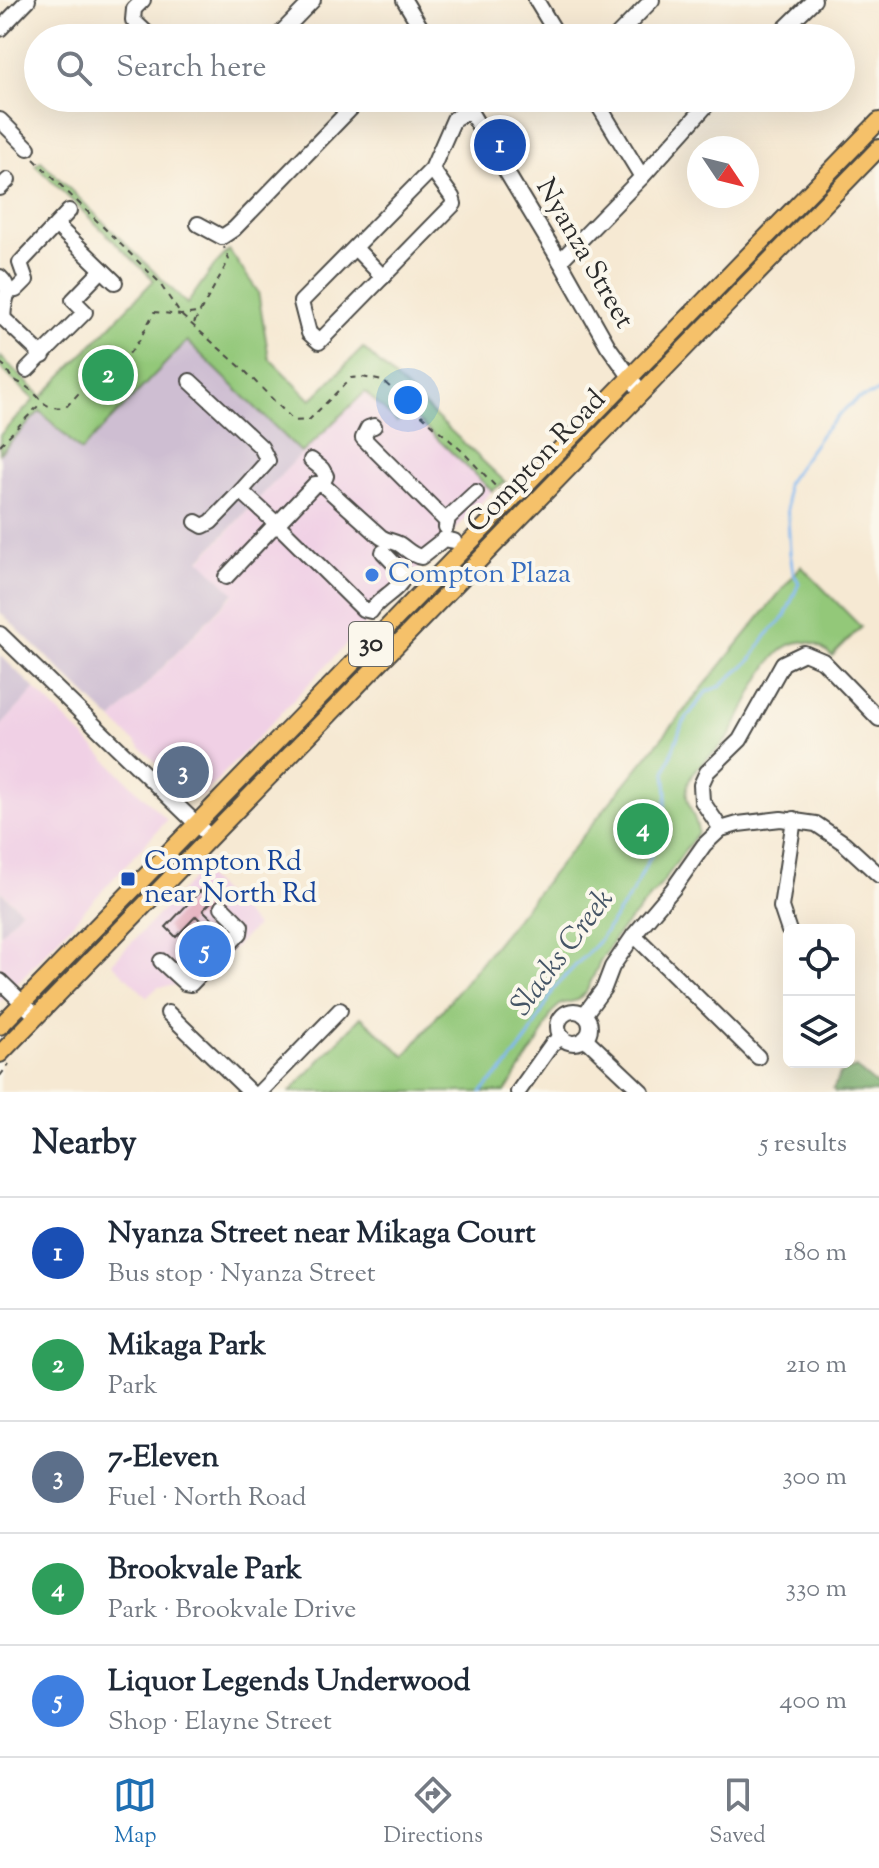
<!DOCTYPE html>
<meta charset="utf-8">
<style>
:root{--surface:#fff;--page:#f6f6f7;--text:#1f2937;--muted:#747a83;--line:#e0e1e3;--accent:#1f6fb2}
body{margin:0;font-family:"Sorts Mill Goudy",serif;background:var(--page);color:var(--text)}
.controls{position:absolute;right:24px;bottom:24px;display:grid;overflow:hidden;border-radius:12px;box-shadow:0 8px 32px #0002}
.controls button{width:72px;height:72px;display:grid;place-items:center;padding:0;border:0;border-bottom:2px solid var(--line);background:var(--surface);color:var(--text);font:40px sans-serif}
.compass{position:absolute;left:687px;top:136px;width:72px;height:72px;border-radius:50%;background:var(--surface);box-shadow:0 8px 32px #0002;rotate:125deg}
.you{position:absolute;left:408px;top:400px;width:28px;height:28px;margin:-20px;border:6px solid #fff;border-radius:50%;background:#1a73e8;box-shadow:0 0 0 12px #1a73e833}
.badge{display:grid;place-items:center;width:52px;height:52px;border-radius:50%;background:var(--accent);color:#fff;font-size:26px;font-weight:700}
.pin{position:absolute;translate:-50% -50%;border:4px solid #fff;box-shadow:0 2px 8px #0006}
.list{margin:0;padding:0;list-style:none}
h2{display:flex;justify-content:space-between;align-items:center;height:104px;margin:0;padding:0 32px;font-size:34px}
h2 small{font-size:26px;font-weight:400;color:var(--muted)}
.list li{display:grid;grid-template-columns:52px 1fr auto;gap:24px;align-items:center;box-sizing:border-box;height:112px;padding:0 32px;border-top:2px solid var(--line)}
.list b{display:block;font-size:30px;white-space:nowrap}
.list p{margin:0;font-size:26px;white-space:nowrap;color:var(--muted)}
.list em{font-size:26px;font-style:normal;color:var(--muted)}
.icon{flex:none;width:44px;height:44px;fill:none;stroke:currentColor;stroke-width:2;stroke-linecap:round;stroke-linejoin:round}
.map{position:relative;flex:none;width:879px;height:1092px;overflow:hidden}
.search{position:absolute;background:var(--surface);box-shadow:0 8px 32px #0002;left:24px;right:24px;top:24px;height:88px;display:flex;align-items:center;gap:20px;box-sizing:border-box;padding:0 28px;border-radius:44px;color:var(--muted);font-size:30px}
.sheet{height:664px;background:var(--surface)}
nav{display:flex;justify-content:space-around;align-items:center;box-sizing:border-box;height:112px;border-top:2px solid var(--line);background:var(--surface);font-size:22px;color:var(--muted)}
nav a{display:grid;justify-items:center;gap:4px}
nav .on{color:var(--accent)}
.map>svg:first-child{display:block}
.built{fill:#f0d0e5}
.industrial{fill:#cebed2}
.green{fill:#93c879;stroke:#5f7a52;stroke-width:2}
.forest{fill:#76ac69;stroke:#506c4a;stroke-width:2}
.lines{fill:none;stroke-linecap:round;stroke-linejoin:round}
.stream{stroke:#81b8f1;stroke-width:3}
.building{fill:#e0a2b5}
.minor-casing{stroke:#494844;stroke-width:18}
.major-casing{stroke:#494844;stroke-width:20}
.path{stroke:#494844;stroke-width:2;stroke-dasharray:6 6;stroke-linecap:butt}
.minor{stroke:#fff;stroke-width:14}
.major{stroke:#f5c16b;stroke-width:16}
.shop-dot{fill:#3f7fe0;stroke:#fbf7ec;stroke-width:3}
.transit-dot{fill:#1a4fb4;stroke:#fbf7ec;stroke-width:3}
.labels{text-anchor:middle;dominant-baseline:central;stroke-width:8;stroke-linejoin:round;paint-order:stroke}
.shield{fill:#fbf7ec;stroke:#696865;stroke-width:2}
.shield-label{font-size:26px;font-weight:bold;fill:#2b2b2b}
.street-label{font-size:28px;fill:#2b2b2b;stroke:#fbf7ec}
.shop-label{font-size:28px;fill:#366cbe;stroke:#fbf7ec;text-anchor:start}
.transit-label{font-size:28px;fill:#164399;stroke:#fbf7ec;text-anchor:start}
.water-label{font-size:30px;font-style:italic;fill:#455566;stroke:#fbf7ec}
</style>
<div class="map">
<svg width="879" height="1092" viewBox="0 0 879 1092">
<rect width="100%" height="100%" fill="#fbf7ec"/>
<filter id="ink" filterUnits="userSpaceOnUse"><feTurbulence type="fractalNoise" baseFrequency=".0125" numOctaves="2"/><feDisplacementMap in="SourceGraphic" scale="16" xChannelSelector="R" yChannelSelector="G"/><feConvolveMatrix kernelMatrix="1 2 1 2 8 2 1 2 1" color-interpolation-filters="sRGB"/></filter>
<filter id="wash" filterUnits="userSpaceOnUse"><feTurbulence type="fractalNoise" baseFrequency=".006" numOctaves="4" result="noise"/><feDisplacementMap in="SourceGraphic" scale="32" xChannelSelector="R" yChannelSelector="G"/><feGaussianBlur stdDeviation="1.8" result="paint"/><feColorMatrix in="noise" values="0 0 0 0 0 0 0 0 0 0 0 0 0 0 0 0 0 1.4 0 .05"/><feComposite in="paint" operator="in"/></filter>
<g filter="url(#wash)">
<rect width="100%" height="100%" fill="#f6e9d3"/>
<g class="built">
<path d="M365 392 397 422 408 410 492 491 202 796 192 797 112 720 234 594 200 561 302 453Z"/>
<path d="M35 689 167 820 0 1002V934L21 910 0 890V727Z"/>
<path d="M200 871 256 926 190 993 181 985 158 987 147 997 112 963Z"/>
</g>
<g class="industrial">
<path d="M186 341 302 453 200 560 234 593 112 720 0 612V453L40 411 82 450Z"/>
<path d="M0 655 35 689 0 727Z"/>
<path d="M0 891 21 910 0 934Z"/>
</g>
<g class="green">
<path d="M41 161 187 304 214 266 229 250 258 292 269 358 311 400 363 348 505 482 492 491 408 411 397 422 365 392 302 453 187 341 81 451 40 411 0 453V435L34 400 0 367V356L42 397 154 280 35 165Z"/>
<path d="M801 566 861 627 832 656C778 604 750 706 728 738 716 755 694 764 688 784 682 801 697 816 698 832L661 885 616 936 600 962 586 992 578 1000 561 1004 552 1012 540 1039 505 1092H290L361 1017 405 1056Z"/>
</g>
<path class="forest" d="M856 1068 879 1087V1092H835L833 1089 840 1074Z"/>
<g class="lines">
<path class="stream" d="M481 1092 508 1065 528 1038 555 987 598 942 632 893 659 840 667 794 665 772 682 724 707 691 719 687 751 660 766 636 785 616 799 583 793 572 790 553 786 484 823 432 847 407 858 399 879 392"/>
</g>
<g id="blocks">
<path class="building" d="M200 891 211 902 203 910 219 926 222 922 230 929 188 972 180 965 212 932 196 916 176 937 166 927Z"/>
</g>
</g>
<g filter="url(#ink)">
<use href="#blocks" fill-opacity="0" stroke="#494844" stroke-width="2"/>
<g class="lines">
<defs>
<g id="minor">
<path d="M143 0 134 9 133 20 152 38"/>
<path d="M404 0 427 38"/>
<path d="M536 0 559 38"/>
<path d="M0 29 28 0"/>
<path d="M276 38 313 0"/>
<path d="M615 38 652 0"/>
<path d="M775 38 814 0"/>
<path d="M332 98 347 112"/>
<path d="M462 98 560 261 608 346 641 392"/>
<path d="M594 98 642 177"/>
<path d="M0 120 28 148"/>
<path d="M432 169 452 197 454 204 319 342 309 333 301 302 432 169 454 119 469 110"/>
<path d="M0 188 8 180"/>
<path d="M198 224 222 237 234 229 361 98"/>
<path d="M56 225 115 282"/>
<path d="M355 248 383 277"/>
<path d="M560 261 642 177 713 98"/>
<path d="M0 277C16 292 0 302 4 319L43 356"/>
<path d="M8 291 16 290 26 280 20 263 69 211"/>
<path d="M27 370 85 312 73 300 102 270"/>
<path d="M190 381 261 447 268 461 241 491 280 527 272 528 226 577"/>
<path d="M374 426 368 428 363 438 447 522"/>
<path d="M311 460 322 469 326 476 322 484"/>
<path d="M196 522 203 526 211 522 241 491"/>
<path d="M446 527 448 518 476 492"/>
<path d="M383 552 405 575C398 592 381 596 371 611L363 609 280 527V521L315 484H322L381 537C387 541 393 541 399 544 407 549 411 555 421 557L444 539 454 541"/>
<path d="M0 634 210 837"/>
<path d="M721 829 702 801 701 785 707 772 740 740 783 663 804 653 823 661 879 719"/>
<path d="M789 931 781 907 794 819"/>
<path d="M634 935 758 1057"/>
<path d="M161 961 185 983 191 984 240 933 241 926 222 907"/>
<path d="M0 981 31 1011"/>
<circle cx="574" cy="1027" r="16"/>
<path d="M168 1013 250 1092"/>
<path d="M584 1015 604 988 612 967 634 935 673 889 704 845 721 829 738 824 781 819 816 824 844 843 879 875"/>
<path d="M585 1038 642 1092"/>
<path d="M260 1092 340 1010"/>
<path d="M518 1092 552 1044 562 1037"/>
</g>
<g id="major">
<path d="M0 1026 879 121"/>
<path d="M0 1054 879 148"/>
</g>
</defs>
<use href="#minor" class="minor-casing"/>
<use href="#major" class="major-casing"/>
<g class="path">
<path d="M34 159 158 281 181 315 243 369 294 421 309 420 351 378 362 377 383 381 461 450 500 491"/>
<path d="M194 323 229 260 224 247"/>
<path d="M0 363C9 368 6 371 12 378 16 382 24 384 28 388 44 400 42 410 66 407L91 380 118 368 139 341 154 312 181 315 198 313"/>
<path d="M0 445 41 403"/>
<path d="M0 1076 9 1064"/>
</g>
<use href="#minor" class="minor"/>
<use href="#major" class="major"/>
</g>
</g>
<circle class="shop-dot" cx="372" cy="575" r="8"/>
<rect class="transit-dot" x="120" y="871" width="16" height="16" rx="4"/>
<g class="labels">
<rect class="shield" x="349" y="622" width="44" height="44" rx="6"/>
<g class="shield-label">
<text x="371" y="644">30</text>
</g>
<g class="street-label">
<text transform="translate(584 254) rotate(60)">Nyanza Street</text>
<text transform="translate(537 462) rotate(-46)">Compton Road</text>
</g>
<g class="shop-label">
<text x="388" y="575">Compton Plaza</text>
</g>
<g class="transit-label">
<text x="144" y="863">Compton Rd<tspan x="144" dy="32">near North Rd</tspan></text>
</g>
<g class="water-label">
<text transform="translate(563 953) rotate(-53)">Slacks Creek</text>
</g>
</g>
</svg>
<div class="controls">
<button><svg class="icon" aria-label="locate" viewBox="0 0 24 24"><circle cx="12" cy="12" r="6"/><path d="M12 2v4M12 18v4M2 12h4M18 12h4"/></svg></button>
<button><svg class="icon" aria-label="layers" viewBox="0 0 24 24"><path d="M12 4l9 5-9 5-9-5zM3 14l9 5 9-5"/></svg></button>
</div>
<svg class="compass" viewBox="-18 -18 36 36"><path d="M0-13l5 13h-10z" fill="#e53935"/><path d="M0 13l5-13h-10z" fill="#747a83"/></svg>
<div class="you"></div>
<div class="pin badge" style="left:500px;top:145px;background:#1a4fb4">1</div>
<div class="pin badge" style="left:108px;top:375px;background:#2e9e5b">2</div>
<div class="pin badge" style="left:183px;top:772px;background:#5c6f8a">3</div>
<div class="pin badge" style="left:643px;top:829px;background:#2e9e5b">4</div>
<div class="pin badge" style="left:205px;top:951px;background:#3f7fe0">5</div>
<div class="search"><svg class="icon" aria-label="search" viewBox="0 0 24 24"><circle cx="10" cy="10" r="6"/><path d="M15 15l6 6"/></svg>Search here</div>
</div>
<section class="sheet">
<h2>Nearby<small>5 results</small></h2>
<ul class="list">
<li><span class="badge" style="background:#1a4fb4">1</span><div><b>Nyanza Street near Mikaga Court</b><p>Bus stop · Nyanza Street</p></div><em>180 m</em></li>
<li><span class="badge" style="background:#2e9e5b">2</span><div><b>Mikaga Park</b><p>Park</p></div><em>210 m</em></li>
<li><span class="badge" style="background:#5c6f8a">3</span><div><b>7-Eleven</b><p>Fuel · North Road</p></div><em>300 m</em></li>
<li><span class="badge" style="background:#2e9e5b">4</span><div><b>Brookvale Park</b><p>Park · Brookvale Drive</p></div><em>330 m</em></li>
<li><span class="badge" style="background:#3f7fe0">5</span><div><b>Liquor Legends Underwood</b><p>Shop · Elayne Street</p></div><em>400 m</em></li>
</ul>
</section>
<nav>
<a class="on"><svg class="icon" aria-label="map" viewBox="0 0 24 24"><path d="M3 6l6-2 6 2 6-2v14l-6 2-6-2-6 2zM9 4v14M15 6v14"/></svg>Map</a>
<a><svg class="icon" aria-label="directions" viewBox="0 0 24 24"><path d="M12 3l9 9-9 9-9-9zM9 14v-3h6M13 9l2 2-2 2"/></svg>Directions</a>
<a><svg class="icon" aria-label="saved" viewBox="0 0 24 24"><path d="M7 4h10v16l-5-4-5 4z"/></svg>Saved</a>
</nav>
